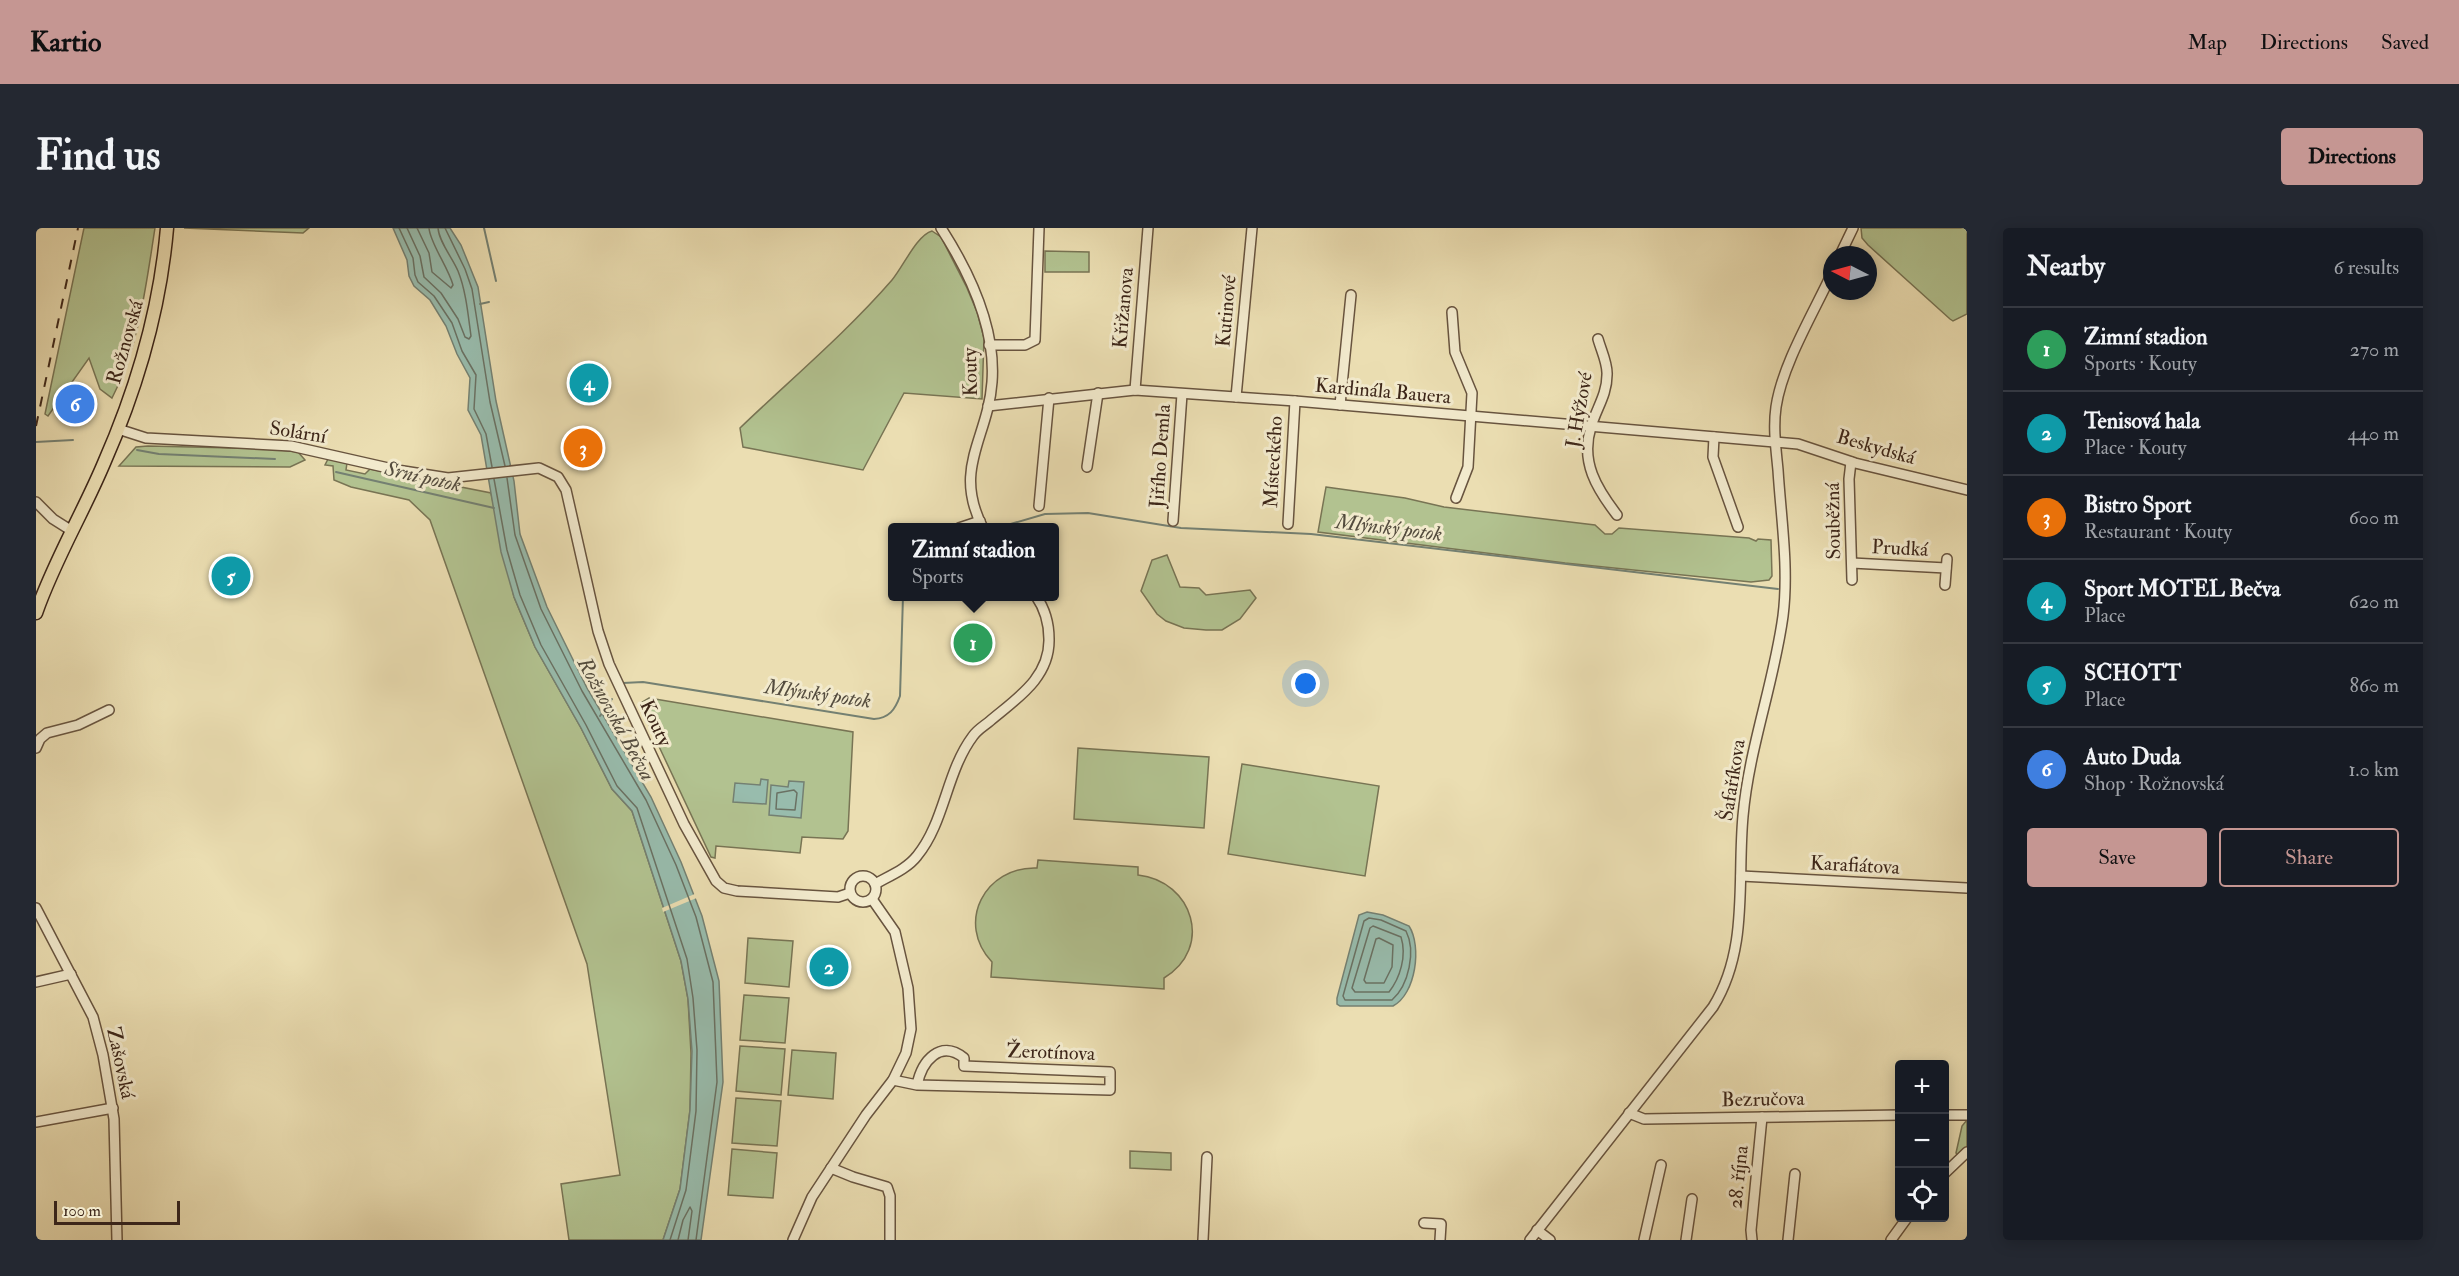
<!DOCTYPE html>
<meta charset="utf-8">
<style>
:root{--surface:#171b24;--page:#242831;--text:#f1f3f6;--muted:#9ea1a6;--line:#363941;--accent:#c59692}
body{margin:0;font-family:"IM FELL Double Pica",serif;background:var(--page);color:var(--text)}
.controls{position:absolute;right:18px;bottom:18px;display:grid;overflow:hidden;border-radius:6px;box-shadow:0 3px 15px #0003}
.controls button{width:54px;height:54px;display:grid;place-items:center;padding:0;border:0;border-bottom:2px solid var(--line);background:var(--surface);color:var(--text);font:30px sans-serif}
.compass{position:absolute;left:1787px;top:18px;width:54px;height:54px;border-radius:50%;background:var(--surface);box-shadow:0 3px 15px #0003;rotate:276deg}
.scale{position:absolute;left:18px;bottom:15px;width:126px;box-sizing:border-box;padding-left:6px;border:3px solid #3d2619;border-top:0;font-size:16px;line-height:21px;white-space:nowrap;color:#3d2619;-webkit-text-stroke:4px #f2eacd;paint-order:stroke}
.you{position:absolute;left:1270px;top:456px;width:21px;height:21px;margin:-15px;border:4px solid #fff;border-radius:50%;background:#1a73e8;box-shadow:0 0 0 9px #1a73e833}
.badge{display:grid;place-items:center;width:39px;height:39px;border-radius:50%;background:var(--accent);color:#fff;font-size:20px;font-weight:700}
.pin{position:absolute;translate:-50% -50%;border:3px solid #fff;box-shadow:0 2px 6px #0006}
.popup{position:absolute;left:852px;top:295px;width:171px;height:78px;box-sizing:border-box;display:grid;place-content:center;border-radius:6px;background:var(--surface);filter:drop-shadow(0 2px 4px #0005);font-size:20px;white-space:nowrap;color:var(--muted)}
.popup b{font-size:22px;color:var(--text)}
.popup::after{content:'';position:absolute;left:50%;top:100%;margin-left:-12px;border:12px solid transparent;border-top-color:var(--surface)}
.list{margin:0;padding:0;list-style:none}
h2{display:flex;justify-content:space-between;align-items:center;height:78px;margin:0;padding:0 24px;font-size:26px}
h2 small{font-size:20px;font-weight:400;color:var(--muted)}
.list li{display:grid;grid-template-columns:39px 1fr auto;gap:18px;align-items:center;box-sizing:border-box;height:84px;padding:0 24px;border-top:2px solid var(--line)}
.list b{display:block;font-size:22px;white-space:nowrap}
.list p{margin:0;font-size:20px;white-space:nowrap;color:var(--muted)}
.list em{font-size:20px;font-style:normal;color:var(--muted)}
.actions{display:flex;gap:12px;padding:18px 24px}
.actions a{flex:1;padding:14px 0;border:2px solid var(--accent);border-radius:6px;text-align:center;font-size:21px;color:var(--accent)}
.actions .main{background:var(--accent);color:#111}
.icon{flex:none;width:33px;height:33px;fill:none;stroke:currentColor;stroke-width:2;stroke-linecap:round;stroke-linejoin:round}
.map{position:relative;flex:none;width:1931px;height:1012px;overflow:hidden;border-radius:6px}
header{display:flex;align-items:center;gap:36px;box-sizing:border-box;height:84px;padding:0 30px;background:var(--accent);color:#111}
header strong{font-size:28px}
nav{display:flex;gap:33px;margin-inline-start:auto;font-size:21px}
.intro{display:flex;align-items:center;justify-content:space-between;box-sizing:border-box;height:144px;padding:0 36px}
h1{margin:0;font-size:42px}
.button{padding:15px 27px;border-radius:6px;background:var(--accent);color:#111;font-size:21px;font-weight:700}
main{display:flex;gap:36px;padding:0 36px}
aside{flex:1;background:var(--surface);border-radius:6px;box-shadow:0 3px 15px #0003}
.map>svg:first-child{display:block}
.green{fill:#b2c290;stroke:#787454;stroke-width:1.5}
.water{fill:#98bcad;stroke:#748072;stroke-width:1.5}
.pier{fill:#ebdeb2}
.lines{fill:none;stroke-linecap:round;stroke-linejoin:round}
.shore{stroke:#6a7163;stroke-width:1.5}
.stream{stroke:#748072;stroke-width:2}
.minor-casing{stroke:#68543f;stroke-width:12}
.major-casing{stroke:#3d2619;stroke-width:15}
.minor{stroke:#f2eacd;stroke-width:9}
.major{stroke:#ebdeb2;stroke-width:12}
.rail{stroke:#3d2619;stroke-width:2;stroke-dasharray:10 10;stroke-linecap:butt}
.labels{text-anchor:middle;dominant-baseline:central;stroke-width:6;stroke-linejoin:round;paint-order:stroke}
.street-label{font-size:20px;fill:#3d2619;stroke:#f2eacd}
.water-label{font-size:21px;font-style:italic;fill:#544c3e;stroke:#f2eacd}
</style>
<header>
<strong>Kartio</strong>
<nav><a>Map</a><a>Directions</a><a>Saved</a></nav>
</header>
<div class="intro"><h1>Find us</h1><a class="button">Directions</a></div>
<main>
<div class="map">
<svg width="1931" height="1012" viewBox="0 0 1931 1012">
<rect width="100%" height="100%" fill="#ebdeb2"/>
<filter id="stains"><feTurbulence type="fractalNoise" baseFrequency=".00333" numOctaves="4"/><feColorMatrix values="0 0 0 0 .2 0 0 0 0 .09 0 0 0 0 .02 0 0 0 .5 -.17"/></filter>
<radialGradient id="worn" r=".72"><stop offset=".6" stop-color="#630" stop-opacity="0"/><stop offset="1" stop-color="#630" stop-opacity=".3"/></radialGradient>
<g class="green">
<path d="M48 0H119C110 57 103 119 76 170L64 161 53 130 12 188 9 186Z"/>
<path d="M148 0H273L267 5Z"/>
<path d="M1825 0H1931V86L1917 93 1914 91 1832 17 1826 10Z"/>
<path d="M896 3 905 9 931 60 941 84 948 110 946 171 868 165 827 242 707 219 704 200C755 151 810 105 856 52 867 39 881 7 896 3Z"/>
<path d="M1009 23 1053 24V44H1009Z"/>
<path d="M112 218 236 221 262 224 269 232 254 239 83 238 100 219Z"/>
<path d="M292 231 311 235 310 242 329 246 334 241 455 265 478 369 499 419 545 500 576 561 596 583 645 733 652 771 655 825 654 882 644 961 627 1012H533L525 956 584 947 551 736 394 292 373 272 315 259 298 252 297 238 289 237Z"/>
<path d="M1290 259 1369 270 1408 279 1559 297 1569 306H1576L1583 300 1713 310 1720 313 1722 311 1735 312 1736 348 1733 352 1715 354 1529 335 1282 304Z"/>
<path d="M1131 327 1144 359 1163 360 1170 367 1214 362 1220 370 1204 391 1186 402H1170L1148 400 1130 393 1121 386 1105 363 1116 332Z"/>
<path d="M613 470 817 504 812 603 807 611 766 609 764 625 680 618 679 630 675 629 603 476Z"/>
<path d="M1042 520 1173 529 1168 600 1038 591Z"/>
<path d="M1206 536 1343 558 1329 648 1192 626Z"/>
<path d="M1002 632 1102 639V647C1157 653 1178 720 1128 750V761L955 749 956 734C919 695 949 638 1001 640Z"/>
<path d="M712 710 757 713 753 759 709 755Z"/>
<path d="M708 767 753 770 749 815 704 812Z"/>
<path d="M704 818 749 821 745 867 700 863Z"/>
<path d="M756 822 800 825 797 871 752 867Z"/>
<path d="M700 870 745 873 741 918 696 915Z"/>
<path d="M1931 892V921L1922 929 1920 925 1926 898Z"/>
<path d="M696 921 741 925 737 970 692 967Z"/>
<path d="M1094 923 1135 925V942L1094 940Z"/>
</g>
<g class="water">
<path d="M357 0H414L425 17 442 59 460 173 478 253 484 306 511 379 551 460 615 569 645 634 666 688 683 753 687 854 665 1012H627L644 961 654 882 656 823 652 771 645 733 596 583 576 561 545 500 499 419 478 369 465 324 445 207 432 182 434 150 421 126 410 98 394 72 378 58 373 48 371 32Z"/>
<path d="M725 551 732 552 730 576 697 574 699 555 724 557Z"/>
<path d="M753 553 768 554 765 590 733 587 735 557 752 559Z"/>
<path d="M1331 684 1347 687 1373 698C1386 718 1380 766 1357 778H1304L1301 776V770L1323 687Z"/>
</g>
<path class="pier" d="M661 665 663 669 627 684 626 680Z"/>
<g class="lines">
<g class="shore">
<path d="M363 0 377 30 379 47 382 54 398 68 416 95 426 123 440 147 438 181 450 206 456 239"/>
<path d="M371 0 384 28 388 49 405 65 422 91 429 109 433 111 435 108C432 86 430 63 422 43 416 29 403 14 402 0"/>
<path d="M381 0 393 25 396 44 415 60 417 57C412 39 394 15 393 0"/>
<path d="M409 0 429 41 436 61 454 174 469 238"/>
<path d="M471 250 479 307 505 381 546 463 610 572 640 637 660 689 677 754 681 854 660 1012"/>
<path d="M458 251 471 322 484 367 505 417 550 497 581 558 601 580 651 731 657 770 661 822 660 883 650 962 634 1012"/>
<path d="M758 562 761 565 759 582 740 581 741 565Z"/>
<path d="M1333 690 1345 692 1370 703C1380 723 1373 757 1356 772H1309L1307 768 1328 693Z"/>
<path d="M1337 698 1365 709C1371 728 1364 750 1353 764H1319L1316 760 1334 700Z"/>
<path d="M1343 710 1357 717 1356 739 1348 755H1330L1328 752 1340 711Z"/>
<path d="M642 1012 647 992 654 979 656 983 652 1012"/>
</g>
<g class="stream">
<path d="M448 0 460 53"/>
<path d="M444 76 453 74"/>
<path d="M0 214 37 212"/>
<path d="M101 222 123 226 239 231"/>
<path d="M300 244 458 280"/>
<path d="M961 300 1009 286 1052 285 1145 300 1275 306 1742 361"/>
<path d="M587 455 607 454 838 491C853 490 859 482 864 468L867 368"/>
<path d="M564 488 576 471"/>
</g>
<defs>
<g id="minor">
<path d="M905 0C934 45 960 100 956 154 952 211 916 240 947 300"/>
<path d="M1804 27 1817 0"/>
<path d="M1416 84 1419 124 1436 165 1432 239 1420 270"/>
<path d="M1562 111C1565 122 1572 136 1571 147 1571 167 1560 181 1555 199 1544 234 1561 261 1581 287"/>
<path d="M953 117H989L999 112 1003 0"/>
<path d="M1099 162 1112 0"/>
<path d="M1200 169 1216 0"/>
<path d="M1304 177 1315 67"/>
<path d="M952 178 1099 162 1259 173 1762 216 1819 235 1931 262"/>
<path d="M82 201 110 210 255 218 361 242 412 250 503 240 522 249 530 262 562 403 573 436 648 596 680 653 688 660 701 663 802 669 814 665"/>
<path d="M1678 209 1677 229 1702 299"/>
<path d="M1815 234 1813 251 1816 352"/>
<path d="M1051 239 1062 165"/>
<path d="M0 274 17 291 36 303"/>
<path d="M1003 278 1013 170"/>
<path d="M1137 293 1146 166"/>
<path d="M1252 296 1259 173"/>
<path d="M923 300 944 293"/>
<path d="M1816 335 1910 340"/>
<path d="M1909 357 1911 331"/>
<path d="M0 520 4 511 11 505 42 497 73 482"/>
<circle cx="827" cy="661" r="13"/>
<path d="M1705 648 1931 660"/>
<path d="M839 656C853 648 871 641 881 628 909 594 910 544 937 508 941 502 948 498 954 493 980 471 1014 450 1013 411 1013 396 1009 381 1000 368"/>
<path d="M0 680 57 789 67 827 78 891 81 1012"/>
<path d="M0 754 35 746"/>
<path d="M857 852 881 857 1074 862V844L928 838V830C904 811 886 833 881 857"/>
<path d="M1593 885 1608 891 1864 887"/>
<path d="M1908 887H1931"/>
<path d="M0 894 77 880"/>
<path d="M795 940 817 949 851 959 854 968V1012"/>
<path d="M1908 946 1931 924"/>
<path d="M1388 995 1405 996 1404 1012"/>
<path d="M1501 1002 1514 1012"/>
<path d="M757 1012 776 969 830 887 857 852 870 825 875 801 872 760 859 704 836 671"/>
<path d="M1167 1012 1171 929"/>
<path d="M1494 1012 1677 779C1713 721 1701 653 1707 588 1713 520 1738 455 1747 388 1753 340 1745 290 1742 242 1740 221 1737 200 1740 179 1746 137 1778 84 1796 45"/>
<path d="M1608 1012 1625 937"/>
<path d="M1650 1012 1656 971"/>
<path d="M1716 1012 1715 1002 1726 889"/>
<path d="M1752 1012 1759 946"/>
<path d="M1855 1012 1871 990"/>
</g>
<path id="major" d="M0 385C18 333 47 285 68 235 101 160 124 82 131 0"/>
</defs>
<use href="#minor" class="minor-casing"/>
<use href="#major" class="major-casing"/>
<use href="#minor" class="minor"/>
<use href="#major" class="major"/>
<path class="rail" d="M0 198 42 0"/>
</g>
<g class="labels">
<g class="street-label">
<text transform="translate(1087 80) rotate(-85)">Křižanova</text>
<text transform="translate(1190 83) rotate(-85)">Kutinové</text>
<text transform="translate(89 114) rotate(-74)">Rožnovská</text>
<text transform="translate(934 144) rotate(-91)">Kouty</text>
<text transform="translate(1347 163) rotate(5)">Kardinála Bauera</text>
<text transform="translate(1543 182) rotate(-80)">J. Hýžové</text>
<text transform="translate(262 204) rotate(9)">Solární</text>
<text transform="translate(1840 219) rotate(16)">Beskydská</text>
<text transform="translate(1124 228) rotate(-86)">Jiřího Demla</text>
<text transform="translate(1237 234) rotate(-87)">Místeckého</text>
<text transform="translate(1797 293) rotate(-91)">Souběžná</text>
<text transform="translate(1864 320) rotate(3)">Prudká</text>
<text transform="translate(620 495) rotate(65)">Kouty</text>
<text transform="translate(1696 552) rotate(-81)">Šafaříkova</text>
<text transform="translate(1819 637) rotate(3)">Karafiátova</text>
<text transform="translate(1015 824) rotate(2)">Žerotínova</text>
<text transform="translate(85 835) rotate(78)">Zašovská</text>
<text transform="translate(1727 871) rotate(-1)">Bezručova</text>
<text transform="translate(1702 949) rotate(-84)">28. října</text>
</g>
<g class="water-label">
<text transform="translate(387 249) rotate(13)">Srní potok</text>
<text transform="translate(1353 300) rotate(7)">Mlýnský potok</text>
<text transform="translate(782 466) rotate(8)">Mlýnský potok</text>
<text transform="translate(580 491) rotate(61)">Rožnovská Bečva</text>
</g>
</g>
<rect width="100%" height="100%" filter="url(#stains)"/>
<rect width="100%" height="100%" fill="url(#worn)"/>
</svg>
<div class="controls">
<button>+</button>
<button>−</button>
<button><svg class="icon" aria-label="locate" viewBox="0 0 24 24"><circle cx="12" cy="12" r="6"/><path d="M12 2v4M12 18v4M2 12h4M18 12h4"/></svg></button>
</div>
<svg class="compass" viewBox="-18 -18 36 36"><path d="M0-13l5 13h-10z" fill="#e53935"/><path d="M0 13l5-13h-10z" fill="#9ea1a6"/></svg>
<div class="scale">100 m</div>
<div class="you"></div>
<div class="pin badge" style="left:937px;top:415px;background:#2e9e5b">1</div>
<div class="popup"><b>Zimní stadion</b>Sports</div>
<div class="pin badge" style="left:793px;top:739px;background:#0f9aa8">2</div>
<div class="pin badge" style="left:547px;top:220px;background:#e8710a">3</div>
<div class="pin badge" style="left:553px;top:155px;background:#0f9aa8">4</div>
<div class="pin badge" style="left:195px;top:348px;background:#0f9aa8">5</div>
<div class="pin badge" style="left:39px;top:176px;background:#3f7fe0">6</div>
</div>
<aside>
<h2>Nearby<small>6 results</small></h2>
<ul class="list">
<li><span class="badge" style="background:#2e9e5b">1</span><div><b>Zimní stadion</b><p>Sports · Kouty</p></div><em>270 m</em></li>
<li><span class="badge" style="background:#0f9aa8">2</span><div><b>Tenisová hala</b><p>Place · Kouty</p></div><em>440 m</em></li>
<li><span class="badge" style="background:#e8710a">3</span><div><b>Bistro Sport</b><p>Restaurant · Kouty</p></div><em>600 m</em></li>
<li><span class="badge" style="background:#0f9aa8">4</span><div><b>Sport MOTEL Bečva</b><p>Place</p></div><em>620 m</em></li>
<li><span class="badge" style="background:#0f9aa8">5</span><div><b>SCHOTT</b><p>Place</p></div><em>860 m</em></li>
<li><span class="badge" style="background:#3f7fe0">6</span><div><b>Auto Duda</b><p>Shop · Rožnovská</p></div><em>1.0 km</em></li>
</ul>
<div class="actions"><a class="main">Save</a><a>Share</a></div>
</aside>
</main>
